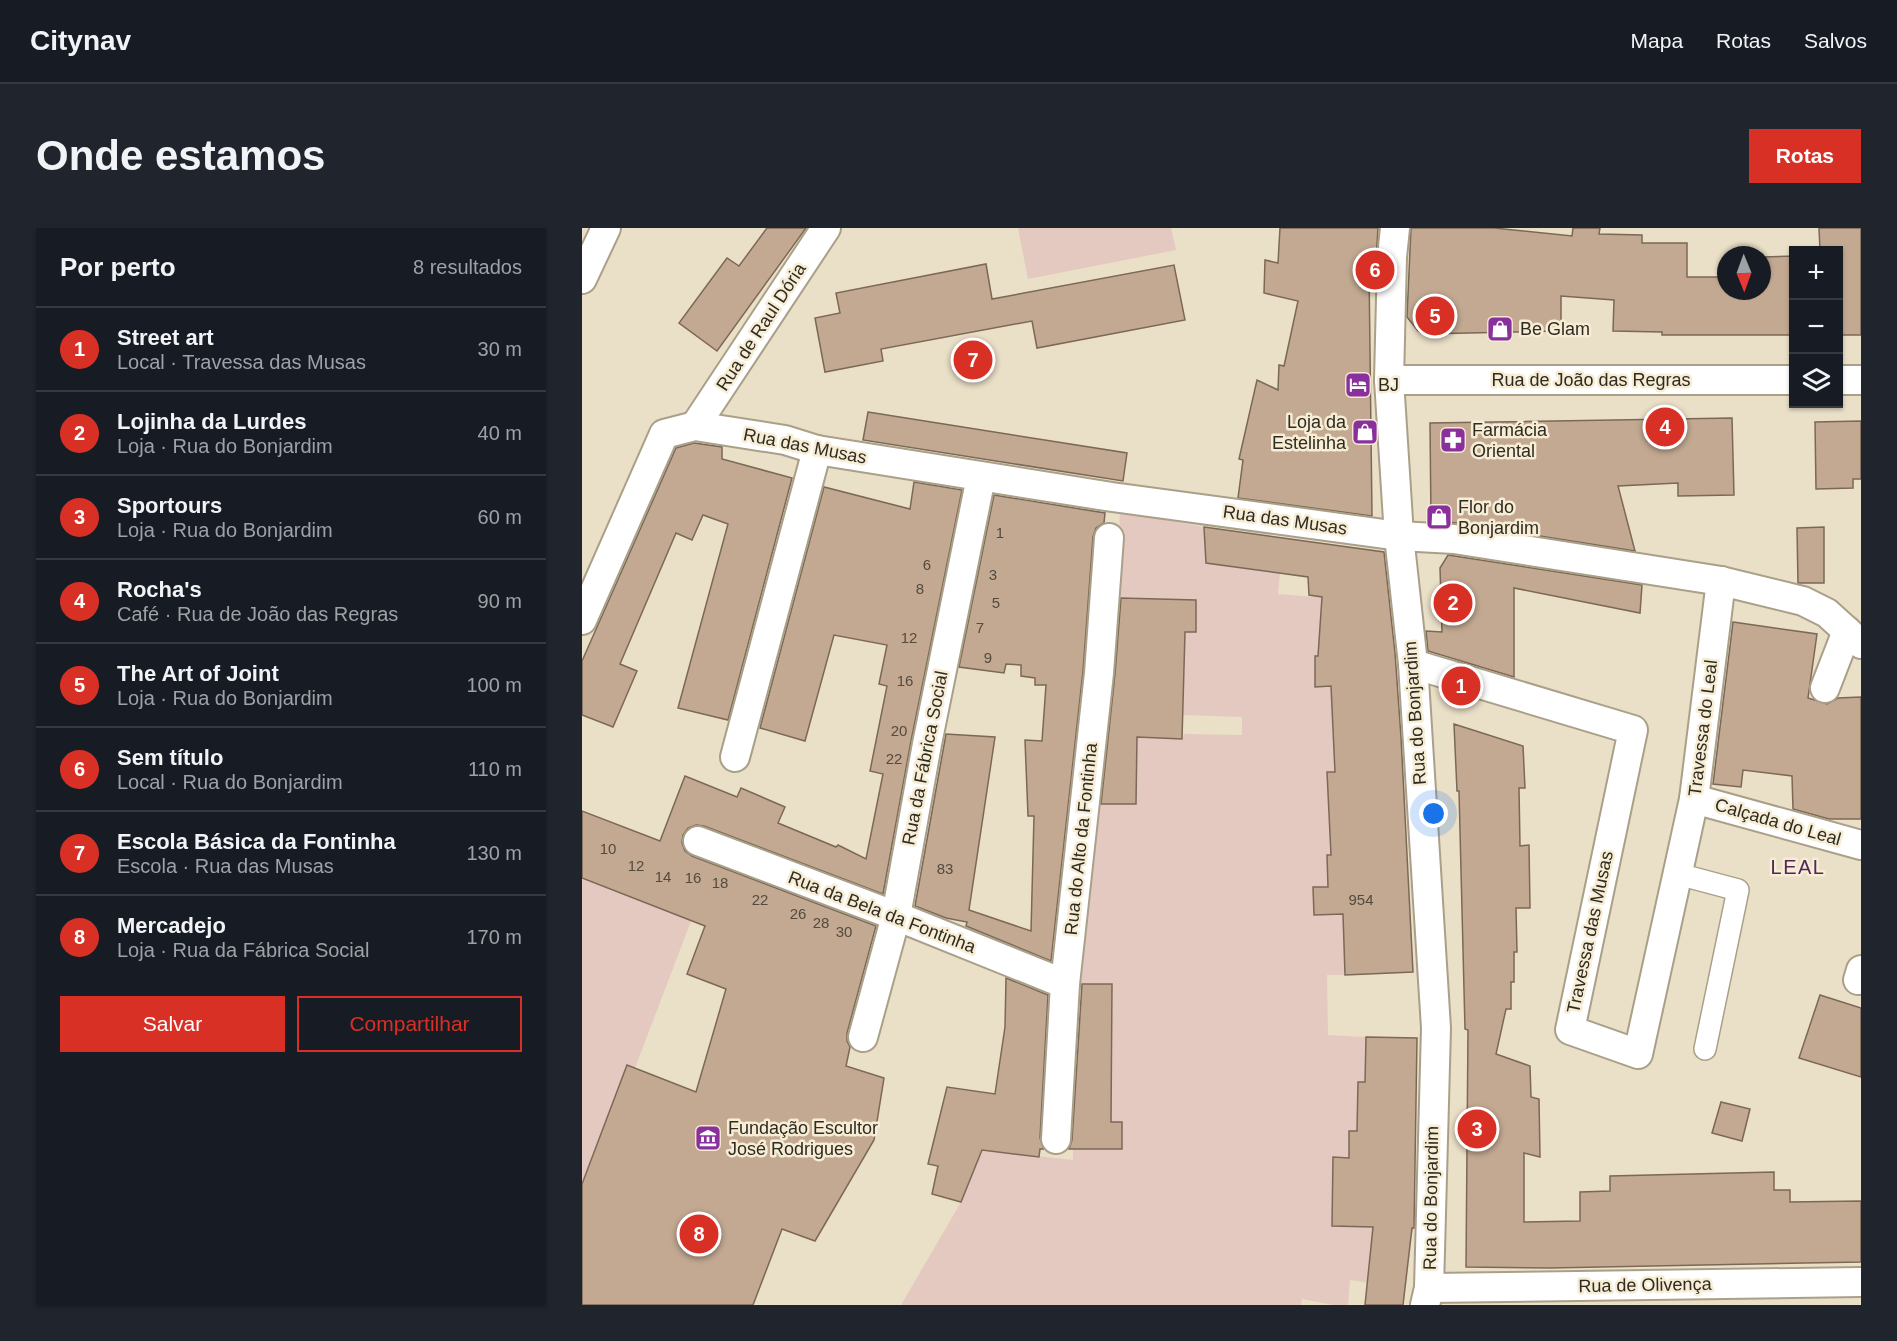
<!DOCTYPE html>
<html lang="pt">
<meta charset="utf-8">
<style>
:root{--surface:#171b24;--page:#20242c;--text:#f1f3f6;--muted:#9ea1a6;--line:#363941;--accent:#d93025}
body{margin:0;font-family:Helvetica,sans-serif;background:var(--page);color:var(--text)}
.controls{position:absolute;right:18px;top:18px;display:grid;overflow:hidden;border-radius:0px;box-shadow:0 2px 4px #0004}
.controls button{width:54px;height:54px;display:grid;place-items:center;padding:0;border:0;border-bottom:2px solid var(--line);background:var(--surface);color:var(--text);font:30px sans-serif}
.compass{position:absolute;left:1135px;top:18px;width:54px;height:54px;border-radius:50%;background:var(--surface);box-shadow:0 2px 4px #0004;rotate:179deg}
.you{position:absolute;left:852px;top:586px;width:21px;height:21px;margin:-15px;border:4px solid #fff;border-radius:50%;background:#1a73e8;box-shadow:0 0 0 9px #1a73e833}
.badge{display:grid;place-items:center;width:39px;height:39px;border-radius:50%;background:var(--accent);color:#fff;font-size:20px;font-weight:700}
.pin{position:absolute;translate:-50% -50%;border:3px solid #fff;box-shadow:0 2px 6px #0006}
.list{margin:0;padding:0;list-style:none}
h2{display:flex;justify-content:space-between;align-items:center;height:78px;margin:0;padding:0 24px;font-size:26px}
h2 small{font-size:20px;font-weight:400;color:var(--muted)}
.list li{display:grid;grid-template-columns:39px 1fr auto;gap:18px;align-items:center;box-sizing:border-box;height:84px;padding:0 24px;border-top:2px solid var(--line)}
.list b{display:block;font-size:22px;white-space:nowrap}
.list p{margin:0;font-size:20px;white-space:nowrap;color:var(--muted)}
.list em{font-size:20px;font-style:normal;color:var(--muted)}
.actions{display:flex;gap:12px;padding:18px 24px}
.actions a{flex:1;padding:14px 0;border:2px solid var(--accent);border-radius:0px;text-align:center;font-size:21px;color:var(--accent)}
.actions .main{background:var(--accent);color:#fff}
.icon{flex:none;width:33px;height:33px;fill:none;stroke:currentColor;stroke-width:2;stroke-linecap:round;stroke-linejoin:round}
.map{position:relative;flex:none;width:1279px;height:1077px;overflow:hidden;border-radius:0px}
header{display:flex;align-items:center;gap:36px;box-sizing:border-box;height:84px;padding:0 30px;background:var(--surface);border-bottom:2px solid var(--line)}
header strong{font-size:28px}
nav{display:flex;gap:33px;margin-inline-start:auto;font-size:21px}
.intro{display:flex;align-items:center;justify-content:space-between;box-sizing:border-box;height:144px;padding:0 36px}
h1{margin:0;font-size:42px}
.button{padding:15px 27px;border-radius:0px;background:var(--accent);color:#fff;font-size:21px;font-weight:700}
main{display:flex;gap:36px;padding:0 36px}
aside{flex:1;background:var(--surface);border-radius:0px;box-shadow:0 2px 4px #0004}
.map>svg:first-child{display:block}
.green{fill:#e4c9c1}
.building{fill:#c3a992;stroke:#7b6857;stroke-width:1.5}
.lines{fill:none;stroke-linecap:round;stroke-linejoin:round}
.pedestrian-casing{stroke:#aaa089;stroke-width:24}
.minor-casing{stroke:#aaa089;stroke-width:32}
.pedestrian{stroke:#fff;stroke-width:21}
.minor{stroke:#fff;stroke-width:28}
.labels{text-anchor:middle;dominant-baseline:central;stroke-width:5;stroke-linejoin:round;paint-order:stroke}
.number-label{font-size:15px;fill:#544a3e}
.street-label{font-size:18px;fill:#2f2b22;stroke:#f7edd4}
.poi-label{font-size:18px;fill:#2f2b22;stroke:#f7edd4;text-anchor:start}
.neighbourhood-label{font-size:20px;letter-spacing:1.5px;fill:#51265a;stroke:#f7edd4}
</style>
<header>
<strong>Citynav</strong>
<nav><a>Mapa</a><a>Rotas</a><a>Salvos</a></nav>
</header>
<div class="intro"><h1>Onde estamos</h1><a class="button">Rotas</a></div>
<main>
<aside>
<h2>Por perto<small>8 resultados</small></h2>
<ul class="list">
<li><span class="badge">1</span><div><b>Street art</b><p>Local · Travessa das Musas</p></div><em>30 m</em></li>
<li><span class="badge">2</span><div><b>Lojinha da Lurdes</b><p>Loja · Rua do Bonjardim</p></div><em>40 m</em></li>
<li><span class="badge">3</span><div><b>Sportours</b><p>Loja · Rua do Bonjardim</p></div><em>60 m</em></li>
<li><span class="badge">4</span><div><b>Rocha's</b><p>Café · Rua de João das Regras</p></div><em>90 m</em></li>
<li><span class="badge">5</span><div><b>The Art of Joint</b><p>Loja · Rua do Bonjardim</p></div><em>100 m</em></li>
<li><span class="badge">6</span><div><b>Sem título</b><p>Local · Rua do Bonjardim</p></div><em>110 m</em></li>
<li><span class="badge">7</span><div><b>Escola Básica da Fontinha</b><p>Escola · Rua das Musas</p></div><em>130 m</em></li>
<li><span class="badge">8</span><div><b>Mercadejo</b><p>Loja · Rua da Fábrica Social</p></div><em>170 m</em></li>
</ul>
<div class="actions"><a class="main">Salvar</a><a>Compartilhar</a></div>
</aside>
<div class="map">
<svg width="1279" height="1077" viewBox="0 0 1279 1077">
<rect width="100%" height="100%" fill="#eadfc7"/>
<g class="green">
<path d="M436 0H589L594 22 446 51Z"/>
<path d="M538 284 622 299 624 332 651 339 698 345 696 366 745 370 736 428H733V458H763L764 483 750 484 751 498 776 542 745 544 748 618 793 626 745 627 746 653 826 651 827 656 731 660 732 687 761 686 763 747H745L746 807 784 809 783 854 775 903H767V930H751L750 998 832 1000 829 1009 822 1060 768 1052 766 1077H751L720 1071 719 1077H319L379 974 400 922 491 932V921L540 920 529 894 530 756H494L516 576H554L555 513 524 514V508L600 511 602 506 660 507V489L601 487 603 404H614V372L534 369Z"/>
<path d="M0 650 109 693 53 840 45 837 0 956Z"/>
</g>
<g class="building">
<path d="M185 0H224L135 123 97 95 145 30 157 38Z"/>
<path d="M698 0H796L793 48 787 41 790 288 656 270 661 232 657 231 675 152 696 162 697 137 702 138 716 73 682 65 683 32 696 35Z"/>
<path d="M829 0H912L990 8 991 0H1018L1017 6 1060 7V15H1105V49H1144V63H1180V29L1212 28V107H1080V104L1031 103 1032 72 979 68V103L841 106 836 103 825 89Z"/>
<path d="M1237 0H1279V107H1257V22H1238Z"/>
<path d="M404 36 410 71 592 37 603 92 455 120 450 93 299 121 301 133 243 144 233 90 258 85 254 65Z"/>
<path d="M286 184 545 225 541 253 281 212Z"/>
<path d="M1150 190 1152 267 1096 268V255L1036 258 1053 323 875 295 849 293 848 195Z"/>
<path d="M1279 193V251H1271V260L1234 261 1233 194Z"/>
<path d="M112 215 140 219V231L210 250 146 492 96 480 146 296 121 287 110 312 94 305 38 436 55 443 31 499 0 487V433L94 220Z"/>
<path d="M332 254 380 262 329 513 301 666 122 598 114 597 106 600 101 607 100 615 103 623 110 628 294 698 265 805V813L268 819 264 838 302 850 292 912 233 1013 200 1001 171 1077H0V956L45 837 114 864 144 761 105 746 123 698 0 650V583L78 613 103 548 155 569 159 560 203 579 196 595 254 619 256 617 284 631 301 546 288 543 305 458 297 456 305 417 252 407 223 513 178 500 242 259 328 281Z"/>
<path d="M412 267 523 285 522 295 514 300 511 309 501 443 469 733 384 698 385 694 364 690 333 678 364 506 413 509 387 682 449 703 452 588H446L443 512 460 513 464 457H453V450L439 448V437L424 436 422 445 377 439Z"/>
<path d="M622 299 802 324 813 425 819 509 831 744 763 747 761 686 732 687 731 659H746L745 627H749L745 544H753L749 458 733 459V428H736L740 369 727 367 726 349 624 335Z"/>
<path d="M1242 299V355H1216L1215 300Z"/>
<path d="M866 327 1060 357 1058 385 932 360V449L846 423 844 403 860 404 858 340Z"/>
<path d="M539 370 614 372V404H603L600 511 555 509 554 576H519L533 446Z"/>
<path d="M1151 394 1235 406 1226 470 1245 476 1256 470 1279 469V591H1247L1211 581 1210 548 1161 542 1159 559 1131 556Z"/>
<path d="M872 496 941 518 943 560H937L938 618 947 617 948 680H934L935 724H932V754H929V781H924L914 826 948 838 949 869 957 871 958 929 942 925V994L998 993V964L1028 963V948L1192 944V962H1208V974L1279 973V1034L968 1040 884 1039 886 802 883 801 877 563H875Z"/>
<path d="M424 750 466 767 458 910 462 921H458L457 929 400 922 379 974 350 966 356 938 346 936 365 859 413 866 423 799Z"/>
<path d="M500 756H530L529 894H540V921H487L490 912Z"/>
<path d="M1238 767 1279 780V849L1217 830Z"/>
<path d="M784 809 835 810 832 1000H830L821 1077H783L791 999 750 998 751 929 767 930V903H775L776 854H783Z"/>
<path d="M1139 874 1168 881 1160 913 1130 905Z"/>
</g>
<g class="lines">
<defs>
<path id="pedestrian" d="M1096 646 1156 662 1123 821"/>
<g id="minor">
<path d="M813 0 810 29 807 152 817 308 831 436 854 800 847 1060 843 1077"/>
<path d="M0 51 24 0"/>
<path d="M807 152H1212"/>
<path d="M1256 152H1279"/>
<path d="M113 198 244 0"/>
<path d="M0 392 82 206 113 198 203 212 235 222 530 269 817 308 872 311 1139 353 1221 373 1245 385 1279 416"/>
<path d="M831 436 1051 502 988 802 1056 826 1112 571 1139 353"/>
<path d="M1243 460 1265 403"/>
<path d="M153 529 235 222"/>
<path d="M1112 571 1279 617"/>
<path d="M116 613 314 688 483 756"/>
<path d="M1276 752 1279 742"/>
<path d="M281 809 314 688 345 516 399 249"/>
<path d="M474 911 483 756 517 445 527 310"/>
<path d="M847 1060 1279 1054"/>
</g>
</defs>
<use href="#pedestrian" class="pedestrian-casing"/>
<use href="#minor" class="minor-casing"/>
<use href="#pedestrian" class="pedestrian"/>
<use href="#minor" class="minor"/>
</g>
<defs>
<symbol id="shop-square" viewBox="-11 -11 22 22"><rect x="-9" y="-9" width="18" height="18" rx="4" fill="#89309c" stroke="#f7edd4"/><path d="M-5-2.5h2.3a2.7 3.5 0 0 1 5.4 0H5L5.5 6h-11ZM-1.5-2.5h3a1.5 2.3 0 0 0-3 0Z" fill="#fff"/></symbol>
<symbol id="hotel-square" viewBox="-11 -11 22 22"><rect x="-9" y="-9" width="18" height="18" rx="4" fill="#89309c" stroke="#f7edd4"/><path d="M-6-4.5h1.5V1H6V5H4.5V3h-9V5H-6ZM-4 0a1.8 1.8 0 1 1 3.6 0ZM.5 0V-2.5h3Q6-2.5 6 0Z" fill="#fff"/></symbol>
<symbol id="pharmacy-square" viewBox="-11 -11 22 22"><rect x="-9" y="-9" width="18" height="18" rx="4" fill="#89309c" stroke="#f7edd4"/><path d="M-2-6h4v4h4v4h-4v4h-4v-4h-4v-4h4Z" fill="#fff"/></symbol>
<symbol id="museum-square" viewBox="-11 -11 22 22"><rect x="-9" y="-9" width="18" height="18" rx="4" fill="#89309c" stroke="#f7edd4"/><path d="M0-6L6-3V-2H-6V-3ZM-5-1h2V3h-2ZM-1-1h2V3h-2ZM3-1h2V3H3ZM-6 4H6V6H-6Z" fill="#fff"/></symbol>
</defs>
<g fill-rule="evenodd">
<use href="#shop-square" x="903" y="86" width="30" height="30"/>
<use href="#hotel-square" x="761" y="142" width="30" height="30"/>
<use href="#shop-square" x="768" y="189" width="30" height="30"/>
<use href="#pharmacy-square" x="856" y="197" width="30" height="30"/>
<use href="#shop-square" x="842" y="274" width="30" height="30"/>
<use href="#museum-square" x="111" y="895" width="30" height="30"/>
</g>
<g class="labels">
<g class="number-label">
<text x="418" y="304">1</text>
<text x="345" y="336">6</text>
<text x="411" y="346">3</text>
<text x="338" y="360">8</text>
<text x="414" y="374">5</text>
<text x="398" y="399">7</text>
<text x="327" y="409">12</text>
<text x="406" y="429">9</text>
<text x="323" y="452">16</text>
<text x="317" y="502">20</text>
<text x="312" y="530">22</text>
<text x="26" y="620">10</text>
<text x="54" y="637">12</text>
<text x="363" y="640">83</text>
<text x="81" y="648">14</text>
<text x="111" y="649">16</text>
<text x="138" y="654">18</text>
<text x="178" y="671">22</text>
<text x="779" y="671">954</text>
<text x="216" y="685">26</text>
<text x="239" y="694">28</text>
<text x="262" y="703">30</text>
</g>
<g class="street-label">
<text transform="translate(179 99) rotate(-57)">Rua de Raul Dória</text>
<text x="1009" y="152">Rua de João das Regras</text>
<text transform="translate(223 218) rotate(11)">Rua das Musas</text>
<text transform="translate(703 292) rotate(8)">Rua das Musas</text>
<text transform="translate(833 485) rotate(-94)">Rua do Bonjardim</text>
<text transform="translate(1121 500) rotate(-83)">Travessa do Leal</text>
<text transform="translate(343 530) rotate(-79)">Rua da Fábrica Social</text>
<text transform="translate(1196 594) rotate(16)">Calçada do Leal</text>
<text transform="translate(499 611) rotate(-84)">Rua do Alto da Fontinha</text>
<text transform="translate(300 684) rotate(21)">Rua da Bela da Fontinha</text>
<text transform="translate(1008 704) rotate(-78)">Travessa das Musas</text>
<text transform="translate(849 970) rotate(-89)">Rua do Bonjardim</text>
<text transform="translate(1063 1057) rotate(-1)">Rua de Olivença</text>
</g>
<g class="poi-label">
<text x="938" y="101">Be Glam</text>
<text x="796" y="157">BJ</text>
<text x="764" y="194" text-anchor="end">Loja da<tspan x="764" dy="21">Estelinha</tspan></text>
<text x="890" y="202">Farmácia<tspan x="890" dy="21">Oriental</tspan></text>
<text x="876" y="279">Flor do<tspan x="876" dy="21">Bonjardim</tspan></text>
<text x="146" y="900">Fundação Escultor<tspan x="146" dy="21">José Rodrigues</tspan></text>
</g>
<g class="neighbourhood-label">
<text x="1216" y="639">LEAL</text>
</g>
</g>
</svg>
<div class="controls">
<button>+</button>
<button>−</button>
<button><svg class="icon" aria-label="layers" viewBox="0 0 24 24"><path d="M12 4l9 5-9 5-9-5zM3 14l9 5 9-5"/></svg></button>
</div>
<svg class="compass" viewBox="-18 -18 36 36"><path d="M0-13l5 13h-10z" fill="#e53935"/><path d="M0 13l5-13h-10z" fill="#9ea1a6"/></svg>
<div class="you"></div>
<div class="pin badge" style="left:879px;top:458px">1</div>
<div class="pin badge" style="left:871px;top:375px">2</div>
<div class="pin badge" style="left:895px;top:901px">3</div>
<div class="pin badge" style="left:1083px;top:199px">4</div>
<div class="pin badge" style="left:853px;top:88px">5</div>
<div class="pin badge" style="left:793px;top:42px">6</div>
<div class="pin badge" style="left:391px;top:132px">7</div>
<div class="pin badge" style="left:117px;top:1006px">8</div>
</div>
</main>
